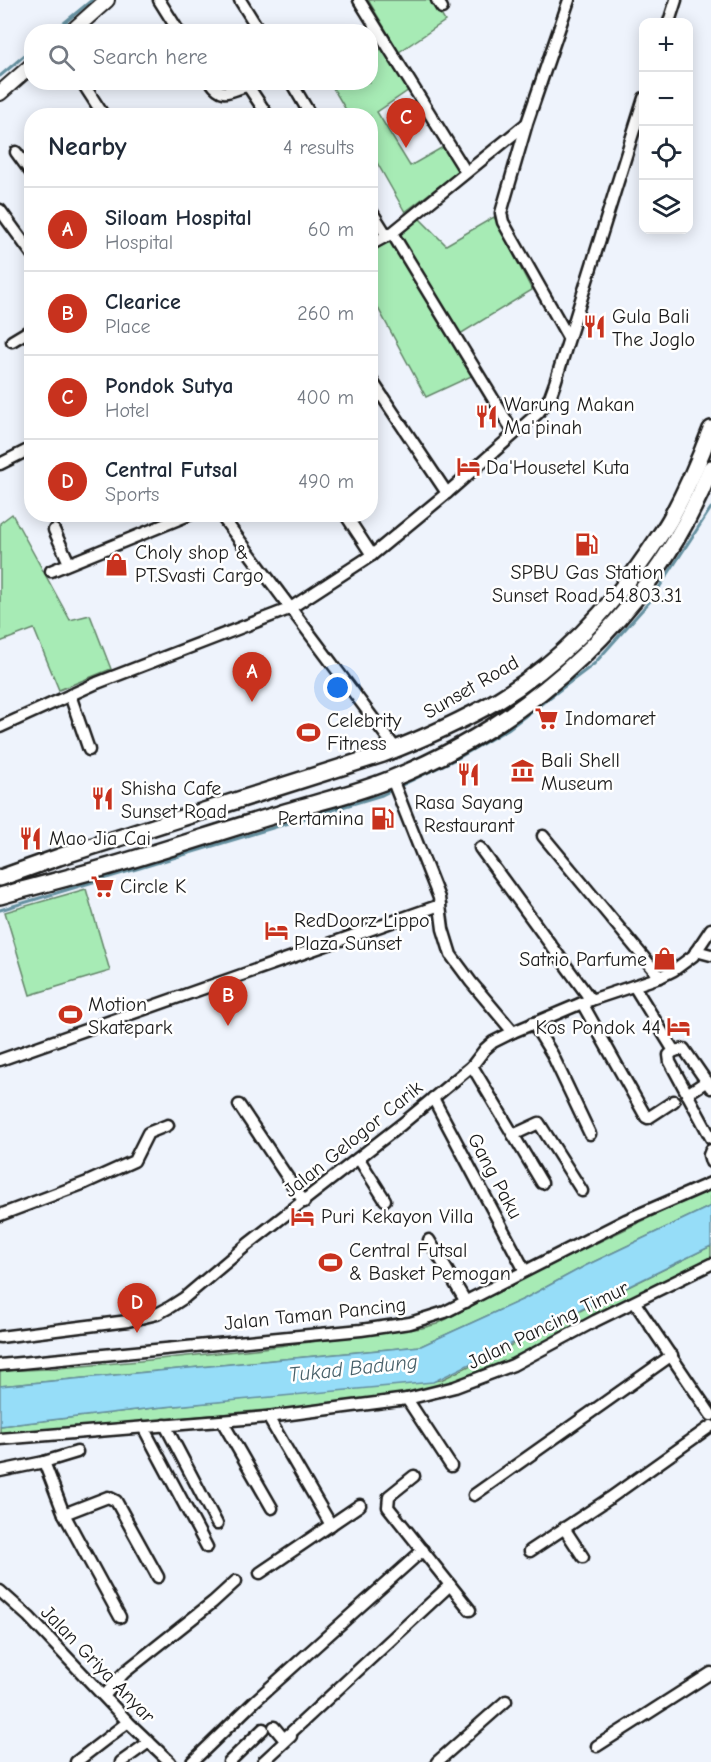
<!DOCTYPE html>
<meta charset="utf-8">
<style>
:root{--surface:#fff;--page:#f2f2f3;--text:#1f2937;--muted:#747a83;--line:#e0e1e3;--accent:#c8321e}
body{margin:0;font-family:"Comic Neue",sans-serif;background:var(--page);color:var(--text)}
.controls{position:absolute;right:18px;top:18px;display:grid;overflow:hidden;border-radius:12px;box-shadow:0 3px 15px #0003}
.controls button{width:54px;height:54px;display:grid;place-items:center;padding:0;border:0;border-bottom:2px solid var(--line);background:var(--surface);color:var(--text);font:30px sans-serif}
.you{position:absolute;left:338px;top:688px;width:21px;height:21px;margin:-15px;border:4px solid #fff;border-radius:50%;background:#1a73e8;box-shadow:0 0 0 9px #1a73e833}
.badge{display:grid;place-items:center;width:39px;height:39px;border-radius:50%;background:var(--accent);color:#fff;font-size:20px;font-weight:700}
.pin{position:absolute;translate:-50% -50px;filter:drop-shadow(0 2px 3px #0008)}
.pin::after{content:'';position:absolute;top:32px;width:21px;height:18px;background:inherit;clip-path:polygon(0 0,100% 0,50% 100%)}
.list{margin:0;padding:0;list-style:none}
h2{display:flex;justify-content:space-between;align-items:center;height:78px;margin:0;padding:0 24px;font-size:26px}
h2 small{font-size:20px;font-weight:400;color:var(--muted)}
.list li{display:grid;grid-template-columns:39px 1fr auto;gap:18px;align-items:center;box-sizing:border-box;height:84px;padding:0 24px;border-top:2px solid var(--line)}
.list b{display:block;font-size:22px;white-space:nowrap}
.list p{margin:0;font-size:20px;white-space:nowrap;color:var(--muted)}
.list em{font-size:20px;font-style:normal;color:var(--muted)}
.icon{flex:none;width:33px;height:33px;fill:none;stroke:currentColor;stroke-width:2;stroke-linecap:round;stroke-linejoin:round}
.map{position:relative;flex:none;width:711px;height:1762px;overflow:hidden}
.search{position:absolute;background:var(--surface);box-shadow:0 3px 15px #0003;left:24px;top:24px;width:354px;height:66px;display:flex;align-items:center;gap:15px;box-sizing:border-box;padding:0 21px;border-radius:24px;color:var(--muted);font-size:22px}
.panel{position:absolute;background:var(--surface);box-shadow:0 3px 15px #0003;left:24px;top:108px;width:354px;height:414px;border-radius:24px}
.map>svg:first-child{display:block}
.green{fill:#a7ebb5;stroke:#628468;stroke-width:1.5}
.water{fill:#96ddf8;stroke:#6590a0;stroke-width:1.5}
.lines{fill:none;stroke-linecap:round;stroke-linejoin:round}
.stream{stroke:#6590a0;stroke-width:3}
.minor-casing{stroke:#1c1c1c;stroke-width:15}
.major-casing{stroke:#1c1c1c;stroke-width:18}
.highway-casing{stroke:#1c1c1c;stroke-width:20}
.minor{stroke:#fff;stroke-width:10}
.major{stroke:#fff;stroke-width:14}
.highway{stroke:#fff;stroke-width:15}
.labels{text-anchor:middle;dominant-baseline:central;stroke-width:5;stroke-linejoin:round;paint-order:stroke}
.poi-label{font-size:20px;fill:#1c1c1c;stroke:#fff;text-anchor:start}
.street-label{font-size:20px;fill:#1c1c1c;stroke:#fff}
.water-label{font-size:21px;font-style:italic;fill:#476069;stroke:#fff}
</style>
<div class="map">
<svg width="711" height="1762" viewBox="0 0 711 1762">
<rect width="100%" height="100%" fill="#eef3fc"/>
<filter id="ink" filterUnits="userSpaceOnUse"><feTurbulence type="fractalNoise" baseFrequency=".0167" numOctaves="2"/><feDisplacementMap in="SourceGraphic" scale="12" xChannelSelector="R" yChannelSelector="G"/><feConvolveMatrix kernelMatrix="1 2 1 2 8 2 1 2 1" color-interpolation-filters="sRGB"/></filter>
<g filter="url(#ink)">
<g class="green">
<path d="M368 0H432L445 21 399 52Z"/>
<path d="M383 48 409 90 377 112 410 166 443 147 460 170 405 212 371 152 370 116 349 115 330 83 370 82 371 54Z"/>
<path d="M494 217 532 290 455 337 478 373 426 397 371 295 370 252 419 218 446 245Z"/>
<path d="M12 514 70 620 90 615 111 669 59 690 34 629 0 642V523Z"/>
<path d="M86 889 110 971 30 995 5 912Z"/>
<path d="M711 1188V1206L585 1266 524 1299 421 1346 0 1386V1371L47 1369 140 1361 255 1349 422 1328 437 1324 532 1274Z"/>
<path d="M711 1246V1259L666 1279 496 1366 437 1389 354 1402 114 1424 0 1438V1426L153 1408 441 1380Z"/>
</g>
<path class="water" d="M711 1206V1246L433 1382 153 1408 0 1426V1386L421 1346 524 1299 585 1266Z"/>
<g class="lines">
<g class="stream">
<path d="M53 32 92 0"/>
<path d="M0 76 32 49"/>
<path d="M398 787 458 758 508 729 594 664 651 600 711 508"/>
<path d="M0 910 382 795 392 790"/>
</g>
<defs>
<g id="minor">
<path d="M159 0 179 32"/>
<path d="M240 0 260 32"/>
<path d="M359 0 466 172"/>
<path d="M437 0 442 8"/>
<path d="M669 22 676 0"/>
<path d="M82 82 104 116"/>
<path d="M211 82C224 101 232 88 248 86L268 116"/>
<path d="M291 82 311 116"/>
<path d="M16 152 32 174"/>
<path d="M370 209 387 236"/>
<path d="M0 210 32 254"/>
<path d="M392 233 514 433"/>
<path d="M370 245 392 233 526 124"/>
<path d="M568 337 503 222 501 213 527 123 569 0"/>
<path d="M12 341 32 329"/>
<path d="M370 378 447 493"/>
<path d="M0 464 32 448"/>
<path d="M220 514 396 749"/>
<path d="M345 514 372 555"/>
<path d="M54 530 69 563"/>
<path d="M51 571 191 514"/>
<path d="M70 695 89 750"/>
<path d="M0 727 97 683 289 609 372 555 447 493 538 413 550 397 555 383 644 98"/>
<path d="M392 779 439 898 443 929 451 955 471 982 513 1032"/>
<path d="M543 836 660 977"/>
<path d="M480 848 591 1000"/>
<path d="M696 951 711 955"/>
<path d="M634 986 674 1051 684 1049 711 1088"/>
<path d="M582 1003 646 1117 648 1118 674 1101"/>
<path d="M533 1023 552 1054 590 1134"/>
<path d="M674 1051 669 1055 670 1062 711 1138"/>
<path d="M0 1060 440 905"/>
<path d="M472 1066 542 1183"/>
<path d="M687 1094 707 1081"/>
<path d="M433 1098 525 1271"/>
<path d="M239 1105 304 1202"/>
<path d="M513 1135 539 1123 582 1191"/>
<path d="M711 1150 709 1155 711 1162"/>
<path d="M359 1159 385 1200"/>
<path d="M0 1215 85 1183 134 1161 148 1133 168 1125"/>
<path d="M429 1240 466 1302"/>
<path d="M635 1303 711 1415"/>
<path d="M0 1337 128 1321 157 1314 170 1307 184 1298 248 1244 402 1124 472 1066 485 1049 493 1042 513 1032 582 1003 660 977 674 970 693 956 711 929"/>
<path d="M0 1365 361 1330 410 1323 445 1312 626 1220 711 1183"/>
<path d="M407 1399 451 1466"/>
<path d="M268 1417 331 1525"/>
<path d="M222 1421 272 1508"/>
<path d="M165 1425 217 1524"/>
<path d="M143 1427 207 1547"/>
<path d="M0 1439 268 1417 407 1399 455 1387 513 1365 595 1321 711 1264"/>
<path d="M44 1462 64 1514 120 1617"/>
<path d="M0 1471 44 1462 77 1452"/>
<path d="M414 1476 389 1496 388 1507 470 1610"/>
<path d="M474 1495 672 1355"/>
<path d="M64 1514 108 1497 116 1501 158 1577"/>
<path d="M564 1528 583 1557"/>
<path d="M530 1551 610 1498 711 1426"/>
<path d="M260 1573 360 1505"/>
<path d="M0 1591 29 1617 128 1722 170 1762"/>
<path d="M104 1696C112 1688 117 1679 126 1671L213 1602 236 1581"/>
<path d="M274 1727 284 1739 450 1585"/>
<path d="M597 1746 711 1673"/>
<path d="M76 1762 128 1722"/>
<path d="M121 1762 149 1742"/>
<path d="M192 1762 256 1700 423 1550"/>
<path d="M229 1762 263 1729"/>
<path d="M263 1762 291 1736"/>
<path d="M437 1762 506 1701"/>
</g>
<g id="major">
<path d="M71 32 107 0"/>
<path d="M0 93 32 65"/>
</g>
<g id="highway">
<path d="M0 878 59 857 383 754C422 739 462 721 498 700 559 663 610 609 650 550 657 539 666 528 672 516 687 488 700 458 711 429"/>
<path d="M0 896C42 884 85 874 127 861 178 846 228 829 279 814 316 802 355 794 391 779 532 722 655 611 711 468"/>
</g>
</defs>
<use href="#minor" class="minor-casing"/>
<use href="#major" class="major-casing"/>
<use href="#highway" class="highway-casing"/>
<use href="#minor" class="minor"/>
<use href="#major" class="major"/>
<use href="#highway" class="highway"/>
</g>
</g>
<defs>
<symbol id="restaurant-bare" viewBox="-9 -9 18 18"><path d="M-5-6h1v4h1v-4h1v4h1v-4h1v5L-1.5 .5V6h-2V.5L-5-1ZM5-6V6H3V1.5H1.5Q1.5-4 5-6Z" fill="#c8321e" stroke="#fff" stroke-width="2.5" paint-order="stroke"/></symbol>
<symbol id="hotel-bare" viewBox="-9 -9 18 18"><path d="M-6-4.5h1.5V1H6V5H4.5V3h-9V5H-6ZM-4 0a1.8 1.8 0 1 1 3.6 0ZM.5 0V-2.5h3Q6-2.5 6 0Z" fill="#c8321e" stroke="#fff" stroke-width="2.5" paint-order="stroke"/></symbol>
<symbol id="fuel-bare" viewBox="-9 -9 18 18"><path d="M-5.5-6h7V0h2V4h1.3V-2.5L3-4.5l.8-.8L6-3V5H2.5V1h-1V6h-7ZM-4.2-4.7v3.2H.2V-4.7Z" fill="#c8321e" stroke="#fff" stroke-width="2.5" paint-order="stroke"/></symbol>
<symbol id="shop-bare" viewBox="-9 -9 18 18"><path d="M-5-2.5h2.3a2.7 3.5 0 0 1 5.4 0H5L5.5 6h-11ZM-1.5-2.5h3a1.5 2.3 0 0 0-3 0Z" fill="#c8321e" stroke="#fff" stroke-width="2.5" paint-order="stroke"/></symbol>
<symbol id="supermarket-bare" viewBox="-9 -9 18 18"><path d="M-6-5.5h2.5l.6 2H6L4.5 2H-2.5L-4.4-4H-6ZM-1.5 3.2a1.3 1.3 0 1 0 .1 0ZM3 3.2a1.3 1.3 0 1 0 .1 0Z" fill="#c8321e" stroke="#fff" stroke-width="2.5" paint-order="stroke"/></symbol>
<symbol id="stadium-bare" viewBox="-9 -9 18 18"><path d="M0-5a6.5 5 0 1 0 0 10a6.5 5 0 1 0 0-10ZM-3.5-1.8h7v3.6h-7Z" fill="#c8321e" stroke="#fff" stroke-width="2.5" paint-order="stroke"/></symbol>
<symbol id="museum-bare" viewBox="-9 -9 18 18"><path d="M0-6L6-3V-2H-6V-3ZM-5-1h2V3h-2ZM-1-1h2V3h-2ZM3-1h2V3H3ZM-6 4H6V6H-6Z" fill="#c8321e" stroke="#fff" stroke-width="2.5" paint-order="stroke"/></symbol>
</defs>
<g fill-rule="evenodd">
<use href="#restaurant-bare" x="578" y="310" width="33" height="33"/>
<use href="#restaurant-bare" x="470" y="400" width="33" height="33"/>
<use href="#hotel-bare" x="452" y="450" width="33" height="33"/>
<use href="#fuel-bare" x="570" y="528" width="33" height="33"/>
<use href="#shop-bare" x="100" y="548" width="33" height="33"/>
<use href="#supermarket-bare" x="530" y="702" width="33" height="33"/>
<use href="#stadium-bare" x="292" y="716" width="33" height="33"/>
<use href="#museum-bare" x="506" y="754" width="33" height="33"/>
<use href="#restaurant-bare" x="452" y="758" width="33" height="33"/>
<use href="#restaurant-bare" x="86" y="782" width="33" height="33"/>
<use href="#fuel-bare" x="366" y="802" width="33" height="33"/>
<use href="#restaurant-bare" x="14" y="822" width="33" height="33"/>
<use href="#supermarket-bare" x="86" y="870" width="33" height="33"/>
<use href="#hotel-bare" x="260" y="914" width="33" height="33"/>
<use href="#shop-bare" x="648" y="942" width="33" height="33"/>
<use href="#stadium-bare" x="54" y="998" width="33" height="33"/>
<use href="#hotel-bare" x="662" y="1010" width="33" height="33"/>
<use href="#hotel-bare" x="286" y="1200" width="33" height="33"/>
<use href="#stadium-bare" x="314" y="1246" width="33" height="33"/>
</g>
<g class="labels">
<g class="poi-label">
<text x="612" y="316">Gula Bali<tspan x="612" dy="23">The Joglo</tspan></text>
<text x="504" y="404">Warung Makan<tspan x="504" dy="23">Ma'pinah</tspan></text>
<text x="486" y="467">Da'Housetel Kuta</text>
<text x="135" y="552">Choly shop &amp;<tspan x="135" dy="23">PT.Svasti Cargo</tspan></text>
<text x="587" y="572" text-anchor="middle">SPBU Gas Station<tspan x="587" dy="23">Sunset Road 54.803.31</tspan></text>
<text x="565" y="718">Indomaret</text>
<text x="327" y="720">Celebrity<tspan x="327" dy="23">Fitness</tspan></text>
<text x="541" y="760">Bali Shell<tspan x="541" dy="23">Museum</tspan></text>
<text x="121" y="788">Shisha Cafe<tspan x="121" dy="23">Sunset Road</tspan></text>
<text x="469" y="802" text-anchor="middle">Rasa Sayang<tspan x="469" dy="23">Restaurant</tspan></text>
<text x="364" y="818" text-anchor="end">Pertamina</text>
<text x="49" y="838">Mao Jia Cai</text>
<text x="120" y="886">Circle K</text>
<text x="294" y="920">RedDoorz Lippo<tspan x="294" dy="23">Plaza Sunset</tspan></text>
<text x="647" y="959" text-anchor="end">Satrio Parfume</text>
<text x="88" y="1004">Motion<tspan x="88" dy="23">Skatepark</tspan></text>
<text x="661" y="1027" text-anchor="end">Kos Pondok 44</text>
<text x="321" y="1216">Puri Kekayon Villa</text>
<text x="349" y="1250">Central Futsal<tspan x="349" dy="23">&amp; Basket Pemogan</tspan></text>
</g>
<g class="street-label">
<text transform="translate(471 687) rotate(-30)">Sunset Road</text>
<text transform="translate(353 1139) rotate(-39)">Jalan Gelogor Carik</text>
<text transform="translate(495 1176) rotate(62)">Gang Paku</text>
<text transform="translate(315 1314) rotate(-6)">Jalan Taman Pancing</text>
<text transform="translate(548 1325) rotate(-26)">Jalan Pancing Timur</text>
<text transform="translate(98 1664) rotate(46)">Jalan Griya Anyar</text>
</g>
<g class="water-label">
<text transform="translate(353 1368) rotate(-6)">Tukad Badung</text>
</g>
</g>
</svg>
<div class="controls">
<button>+</button>
<button>−</button>
<button><svg class="icon" aria-label="locate" viewBox="0 0 24 24"><circle cx="12" cy="12" r="6"/><path d="M12 2v4M12 18v4M2 12h4M18 12h4"/></svg></button>
<button><svg class="icon" aria-label="layers" viewBox="0 0 24 24"><path d="M12 4l9 5-9 5-9-5zM3 14l9 5 9-5"/></svg></button>
</div>
<div class="you"></div>
<div class="pin badge" style="left:252px;top:702px">A</div>
<div class="pin badge" style="left:228px;top:1026px">B</div>
<div class="pin badge" style="left:406px;top:148px">C</div>
<div class="pin badge" style="left:137px;top:1333px">D</div>
<div class="search"><svg class="icon" aria-label="search" viewBox="0 0 24 24"><circle cx="10" cy="10" r="6"/><path d="M15 15l6 6"/></svg>Search here</div>
<section class="panel">
<h2>Nearby<small>4 results</small></h2>
<ul class="list">
<li><span class="badge">A</span><div><b>Siloam Hospital</b><p>Hospital</p></div><em>60 m</em></li>
<li><span class="badge">B</span><div><b>Clearice</b><p>Place</p></div><em>260 m</em></li>
<li><span class="badge">C</span><div><b>Pondok Sutya</b><p>Hotel</p></div><em>400 m</em></li>
<li><span class="badge">D</span><div><b>Central Futsal</b><p>Sports</p></div><em>490 m</em></li>
</ul>
</section>
</div>
